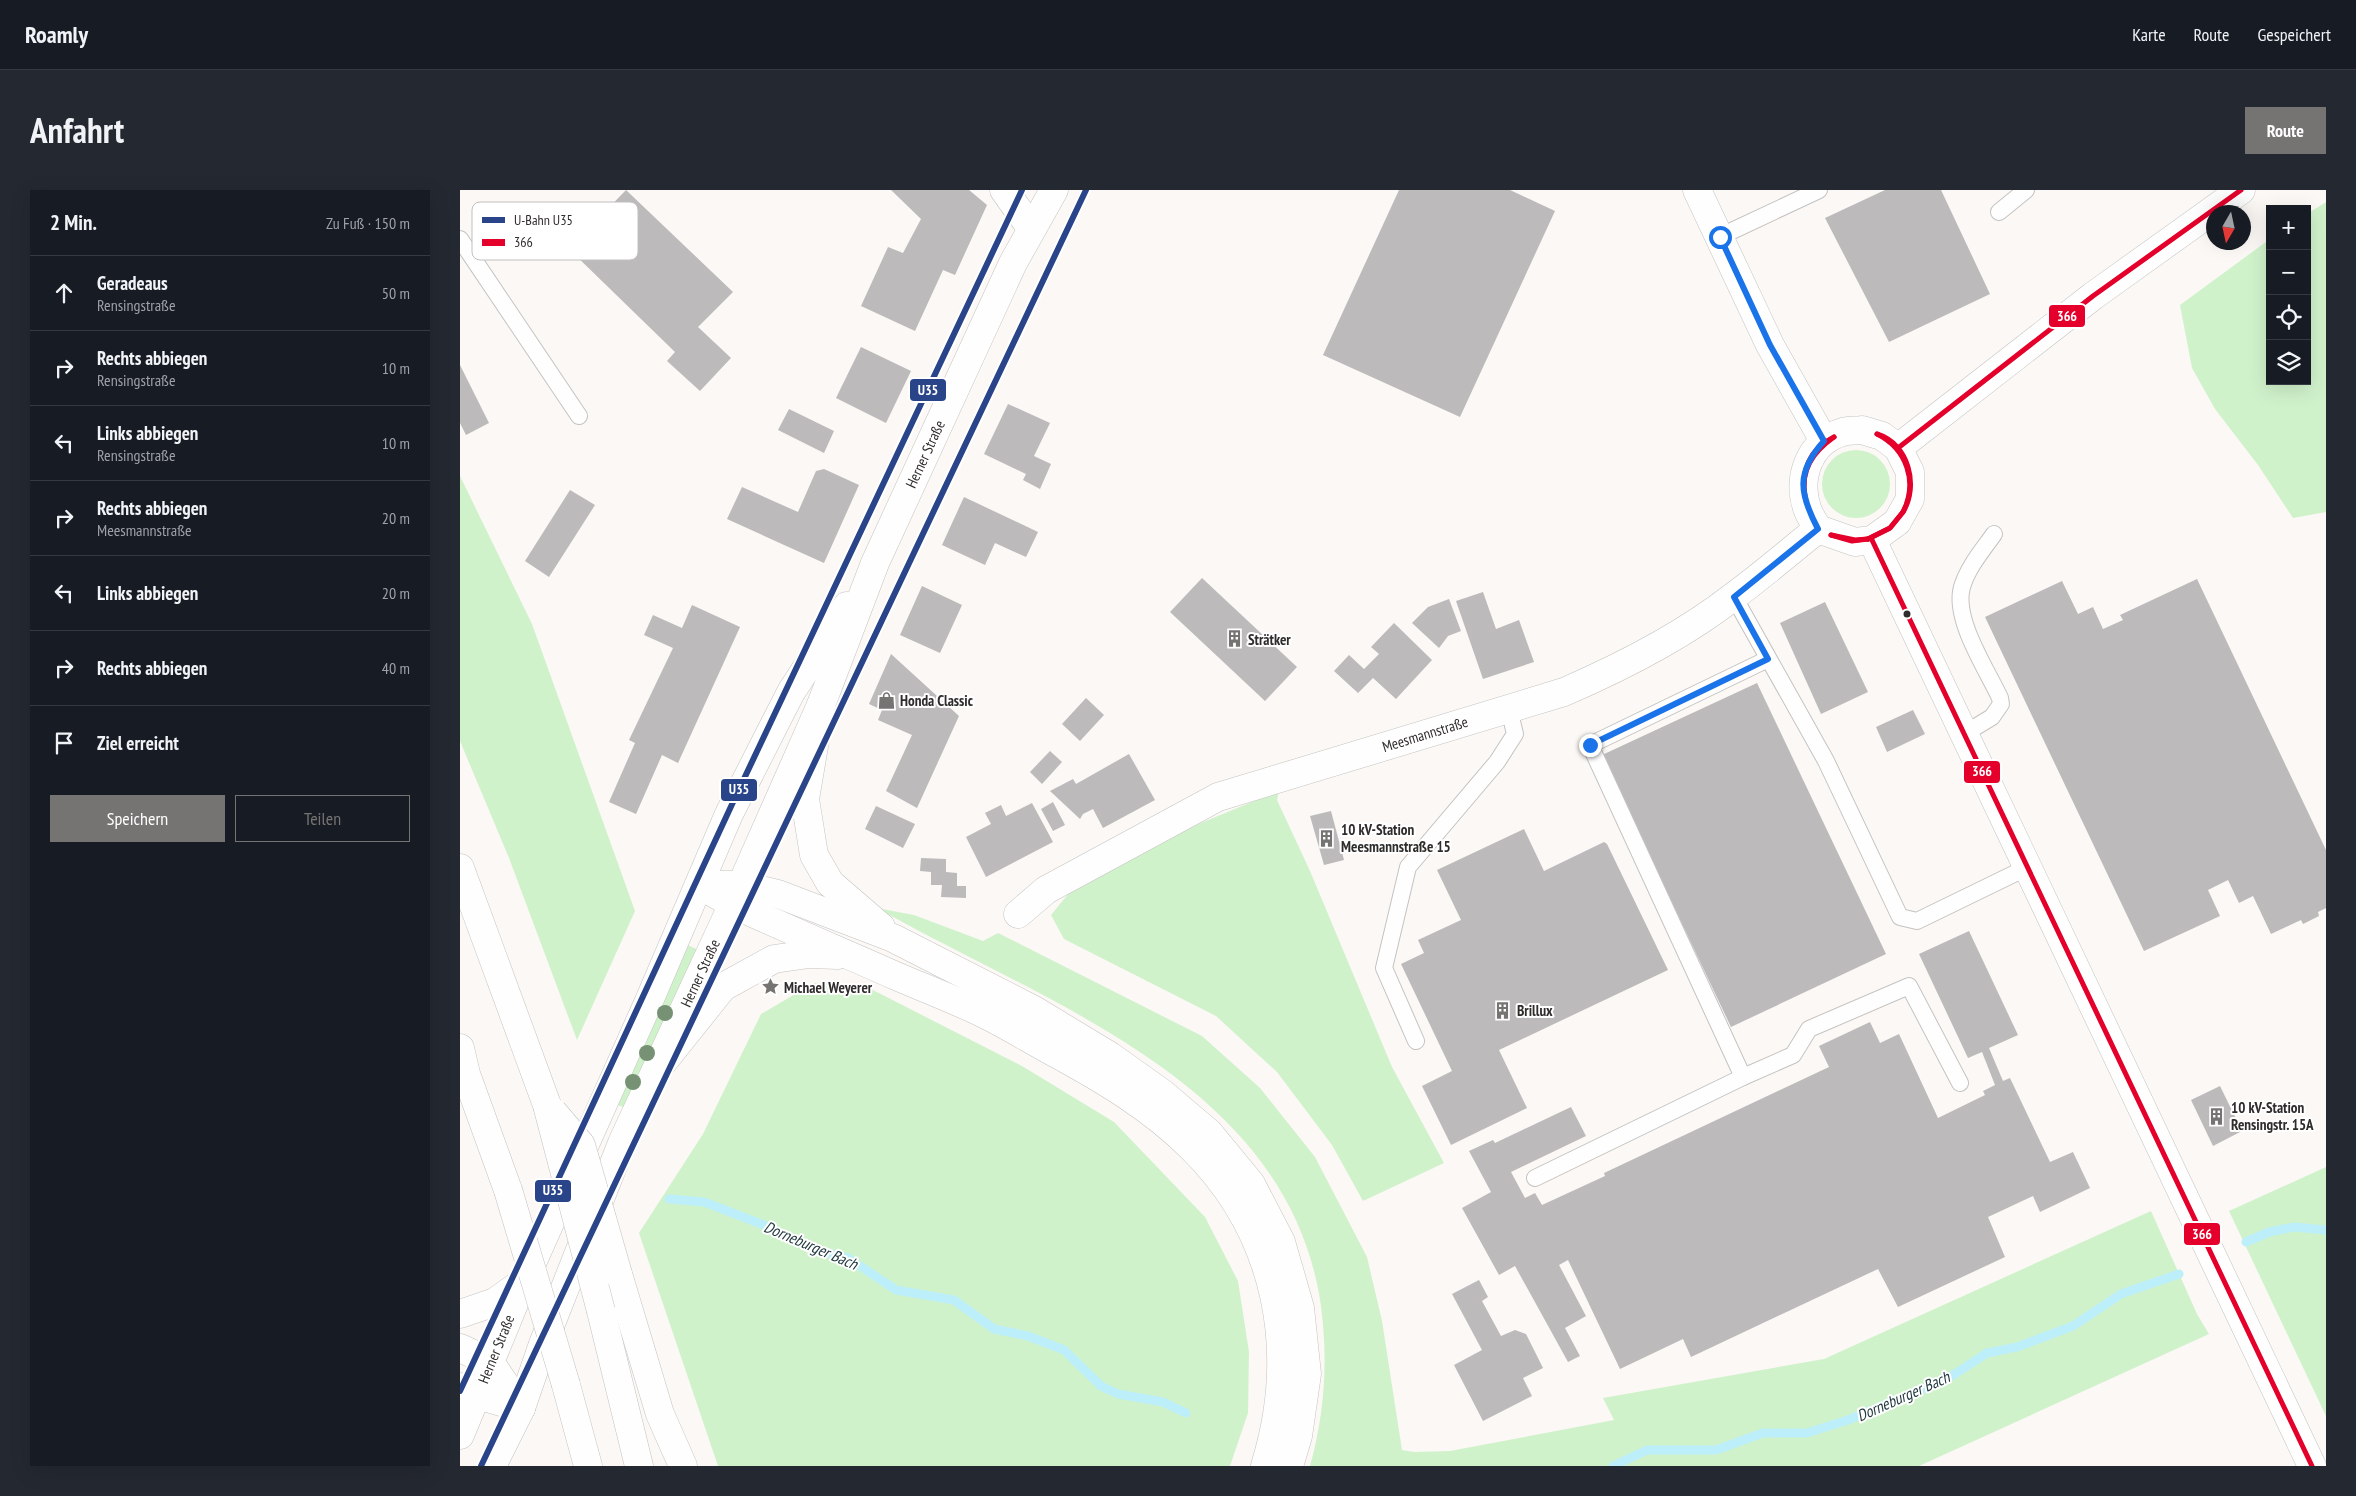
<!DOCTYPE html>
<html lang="de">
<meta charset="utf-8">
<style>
:root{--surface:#171b24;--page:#242831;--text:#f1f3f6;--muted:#9ea1a6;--line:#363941;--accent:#767472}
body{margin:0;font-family:"PT Sans Narrow",sans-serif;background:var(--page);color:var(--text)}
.controls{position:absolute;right:15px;top:15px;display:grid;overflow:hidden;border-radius:0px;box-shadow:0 5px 20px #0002}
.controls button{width:45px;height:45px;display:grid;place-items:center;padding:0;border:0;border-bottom:1px solid var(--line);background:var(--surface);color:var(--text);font:25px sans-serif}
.compass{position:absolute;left:1746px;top:15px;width:45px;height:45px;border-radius:50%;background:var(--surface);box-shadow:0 5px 20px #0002;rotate:189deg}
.stop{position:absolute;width:15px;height:15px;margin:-11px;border:4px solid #1a73e8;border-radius:50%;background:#fff}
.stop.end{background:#1a73e8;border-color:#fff;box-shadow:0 1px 5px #0008}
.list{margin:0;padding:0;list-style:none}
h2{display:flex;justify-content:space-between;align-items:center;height:65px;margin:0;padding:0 20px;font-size:21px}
h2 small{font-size:16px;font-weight:400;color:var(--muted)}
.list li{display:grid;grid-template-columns:32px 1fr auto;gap:15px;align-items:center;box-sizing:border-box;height:75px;padding:0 20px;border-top:1px solid var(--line)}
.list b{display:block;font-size:19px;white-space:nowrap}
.list p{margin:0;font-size:16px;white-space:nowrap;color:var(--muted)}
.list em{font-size:16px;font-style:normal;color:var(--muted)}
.actions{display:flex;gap:10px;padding:15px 20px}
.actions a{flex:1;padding:11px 0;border:1px solid var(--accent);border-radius:0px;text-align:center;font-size:18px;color:var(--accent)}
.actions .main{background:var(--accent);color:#fff}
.icon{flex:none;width:28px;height:28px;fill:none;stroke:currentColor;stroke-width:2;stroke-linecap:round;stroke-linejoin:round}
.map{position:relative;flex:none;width:1866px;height:1276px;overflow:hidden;border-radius:0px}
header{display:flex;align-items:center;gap:30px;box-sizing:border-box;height:70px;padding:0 25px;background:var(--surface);border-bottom:1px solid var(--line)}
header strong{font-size:24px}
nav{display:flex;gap:28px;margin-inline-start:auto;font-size:18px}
.intro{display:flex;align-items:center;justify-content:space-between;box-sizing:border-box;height:120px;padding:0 30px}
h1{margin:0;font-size:35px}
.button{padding:12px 22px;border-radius:0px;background:var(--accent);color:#fff;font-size:18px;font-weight:700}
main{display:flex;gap:30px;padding:0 30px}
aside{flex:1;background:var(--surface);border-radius:0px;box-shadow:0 5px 20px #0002}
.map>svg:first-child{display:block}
.green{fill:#d0f2cb}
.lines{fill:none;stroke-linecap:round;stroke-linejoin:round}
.stream{stroke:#bceff9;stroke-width:9}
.building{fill:#bcbabb}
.lane-casing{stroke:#c5c3c1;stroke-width:18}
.street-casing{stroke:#c5c3c1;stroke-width:29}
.secondary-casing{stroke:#c5c3c1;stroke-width:29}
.primary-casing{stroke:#c5c3c1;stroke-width:29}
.highway-casing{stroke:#c5c3c1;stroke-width:29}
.lane{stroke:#fefefe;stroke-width:16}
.street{stroke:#fefefe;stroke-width:28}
.secondary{stroke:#fefefe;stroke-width:28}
.primary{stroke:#fefefe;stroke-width:28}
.highway{stroke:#fefefe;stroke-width:28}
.highway-bridge-casing{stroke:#c5c3c1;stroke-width:29;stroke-linecap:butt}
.highway-bridge{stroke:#fefefe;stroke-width:28}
.bus-1-casing{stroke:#fff;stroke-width:9}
.bus-1{stroke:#e4002b;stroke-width:5}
.metro-1-casing{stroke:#fff;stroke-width:10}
.metro-1{stroke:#294488;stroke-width:6}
.tree{fill:#769173}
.route{stroke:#1a73e8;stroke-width:6}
.bus-dot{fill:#2f2d2b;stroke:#fff;stroke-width:2}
.labels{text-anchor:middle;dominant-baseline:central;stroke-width:4;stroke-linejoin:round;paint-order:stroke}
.street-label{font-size:15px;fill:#2f2d2b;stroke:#fff}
.poi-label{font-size:15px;font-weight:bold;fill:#2f2d2b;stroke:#fff;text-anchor:start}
.water-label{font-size:16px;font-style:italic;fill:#233b41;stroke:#fff}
.key{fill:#fff;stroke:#c1c0bf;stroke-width:1}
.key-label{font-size:14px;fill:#2f2d2b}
.line-badge{stroke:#fff;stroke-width:2}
.badge-label{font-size:14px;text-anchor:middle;font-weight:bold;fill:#fff}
</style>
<header>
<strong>Roamly</strong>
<nav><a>Karte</a><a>Route</a><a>Gespeichert</a></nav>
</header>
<div class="intro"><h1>Anfahrt</h1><a class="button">Route</a></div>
<main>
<aside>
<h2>2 Min.<small>Zu Fuß · 150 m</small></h2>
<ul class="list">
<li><svg class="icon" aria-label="ahead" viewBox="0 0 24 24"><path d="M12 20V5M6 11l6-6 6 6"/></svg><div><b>Geradeaus</b><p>Rensingstraße</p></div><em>50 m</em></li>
<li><svg class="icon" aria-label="right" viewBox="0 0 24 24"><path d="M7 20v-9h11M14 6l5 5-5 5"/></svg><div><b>Rechts abbiegen</b><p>Rensingstraße</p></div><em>10 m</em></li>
<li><svg class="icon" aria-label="left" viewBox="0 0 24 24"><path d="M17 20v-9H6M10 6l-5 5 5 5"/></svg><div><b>Links abbiegen</b><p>Rensingstraße</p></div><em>10 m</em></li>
<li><svg class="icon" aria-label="right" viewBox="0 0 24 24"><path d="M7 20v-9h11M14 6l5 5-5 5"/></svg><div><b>Rechts abbiegen</b><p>Meesmannstraße</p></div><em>20 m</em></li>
<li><svg class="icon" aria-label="left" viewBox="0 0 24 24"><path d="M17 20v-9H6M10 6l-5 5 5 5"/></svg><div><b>Links abbiegen</b></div><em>20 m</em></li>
<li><svg class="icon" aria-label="right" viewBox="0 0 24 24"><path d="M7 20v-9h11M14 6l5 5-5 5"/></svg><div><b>Rechts abbiegen</b></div><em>40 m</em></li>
<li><svg class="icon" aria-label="arrive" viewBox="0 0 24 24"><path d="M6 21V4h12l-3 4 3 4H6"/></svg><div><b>Ziel erreicht</b></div></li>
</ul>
<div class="actions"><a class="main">Speichern</a><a>Teilen</a></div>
</aside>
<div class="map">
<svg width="1866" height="1276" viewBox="0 0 1866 1276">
<rect width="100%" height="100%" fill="#fbf8f5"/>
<g class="green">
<path d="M1866 12V322L1833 328 1798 275 1755 219 1732 178 1720 115 1810 49V191H1847V24Z"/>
<circle cx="1396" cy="294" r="34"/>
<path d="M0 286 72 434 175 721 117 850 49 668 0 551Z"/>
<path d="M819 601 817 610 850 681 932 877 984 973 903 1011 872 955 817 882 756 826 604 749 591 725 609 703 719 642Z"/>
<path d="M417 718 454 725 523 751 538 743 742 846 800 898 855 967 907 1067 922 1131 942 1260 954 1262 990 1261 1154 1230 1143 1208 1364 1169 1691 1021 1737 1124 1749 1144 1459 1276H850C865 1222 868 1171 861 1116 829 892 587 815 417 718Z"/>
<path d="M223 753 241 761 167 919 156 914Z"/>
<path d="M354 793 405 796 562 876 654 932 745 1027 778 1091 789 1162 788 1223 770 1276H258L179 1043 243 944 301 824Z"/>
<path d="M1866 977V1226L1769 1021Z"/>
</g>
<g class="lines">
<g class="stream">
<path d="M209 1009 244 1012 304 1035 354 1060 388 1068 436 1100 494 1110 534 1139 568 1146 604 1160 641 1196 658 1204 703 1212 726 1223"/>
<path d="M1786 1052 1809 1042 1834 1037 1866 1040"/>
<path d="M1153 1276 1187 1260H1256L1303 1243H1347L1388 1230 1487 1189 1527 1163 1557 1157 1613 1136 1661 1104 1719 1084"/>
</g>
</g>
<g class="building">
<path d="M166 0 273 102 238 137 271 168 240 201 207 171 215 162 109 59Z"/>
<path d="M431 0H509L527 15 495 85 483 80 455 141 401 116 428 57 443 63 461 29Z"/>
<path d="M939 0H1050L1095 21 1000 227 863 165Z"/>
<path d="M1425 0H1481L1530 104 1429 152 1365 28Z"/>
<path d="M401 157 451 181 426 233 376 208Z"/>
<path d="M0 175 29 233 6 245 0 233Z"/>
<path d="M548 214 590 233 574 266 591 274 580 299 563 290 566 284 524 264Z"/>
<path d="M329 219 374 241 364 263 318 240Z"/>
<path d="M364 279 399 295 364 373 267 329 282 297 338 322 356 281Z"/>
<path d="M110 300 135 315 89 387 65 371Z"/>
<path d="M504 307 578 342 566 367 535 353 525 375 482 355Z"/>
<path d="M742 388 837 477 805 511 710 422Z"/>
<path d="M1737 389 1866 660V718L1858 722 1859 726 1843 734 1841 730 1811 744 1793 706 1779 713 1768 690 1748 700 1760 726 1684 761 1525 427 1602 391 1618 424 1633 417 1643 439 1663 430 1660 425Z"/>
<path d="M462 396 502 415 480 463 440 445Z"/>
<path d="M1023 402 1036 439 1059 430 1074 472 1023 489 996 411Z"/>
<path d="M989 409 1001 441 988 446 979 458 952 433 968 417Z"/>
<path d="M1365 412 1408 502 1361 524 1320 433Z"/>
<path d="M232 415 280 437 218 573 202 565 176 624 149 612 175 553 169 550 213 458 184 445 193 425 222 438Z"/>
<path d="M934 433 972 470 936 509 913 488 898 503 874 481 889 465 904 479 919 464 911 457Z"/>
<path d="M431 464 499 526 457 618 426 601 452 545 418 530 422 520 409 514Z"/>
<path d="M1297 493 1426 764 1271 837 1142 565Z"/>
<path d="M626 508 644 525 620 551 602 534Z"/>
<path d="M1453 520 1465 544 1427 562 1416 537Z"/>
<path d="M590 561 602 572 582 594 570 582Z"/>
<path d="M669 564 695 610 643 638 633 619 623 624 620 629 590 601 613 589 616 594Z"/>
<path d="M593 612 605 635 593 641 581 619Z"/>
<path d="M572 613 593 652 526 687 506 647 531 634 525 623 541 615 546 626Z"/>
<path d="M416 616 455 634 443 658 405 639Z"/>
<path d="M871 621 884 670 864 675 850 626Z"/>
<path d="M1064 639 1084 681 1144 652 1147 654 1208 780 1039 860 1067 918 991 955 962 896 992 881 941 774 964 763 958 750 1001 730 977 680Z"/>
<path d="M461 668 486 669V682L497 683V696H506V708L481 707 482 695H471V682L460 681Z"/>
<path d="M1509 741 1558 845 1529 858 1543 891 1550 888 1590 972 1613 962 1630 998 1580 1022 1573 1006 1528 1027 1545 1067 1438 1117 1418 1079 1231 1167 1223 1149 1160 1179 1108 1070 1099 1075 1126 1126 1105 1138 1120 1166 1108 1172 1055 1076 1039 1085 1002 1018 1031 1002 1009 961 1033 950 1035 953 1111 917 1126 946 1051 982 1065 1008 1075 1003 1082 1015 1145 986 1144 983 1369 877 1359 856 1410 832 1420 853 1439 844 1478 928 1525 905 1523 901 1535 895 1522 862 1508 868 1459 764Z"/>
<path d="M1760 896 1782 941 1753 956 1731 910Z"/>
<path d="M1019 1090 1028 1107 1022 1111 1041 1146 1055 1140 1066 1144 1083 1178 1063 1188 1072 1206 1023 1231 994 1175 1022 1160 992 1104Z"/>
</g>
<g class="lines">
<defs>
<g id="lane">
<path d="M1539 22 1566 0"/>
<path d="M1259 47 1359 0"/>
<path d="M0 49 119 226"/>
<path d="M1274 407 1366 571 1440 727 1457 731 1568 677"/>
<path d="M1504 544 1532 527 1541 514 1540 508C1526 478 1493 429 1502 397 1508 377 1522 361 1534 344"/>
<path d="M956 851 924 778 948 677 1037 572 1055 544 1049 519"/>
<path d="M1283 887 1130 555 1308 469"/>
<path d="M1075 988 1283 887 1333 865 1349 839 1449 796 1500 893"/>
</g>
<g id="street">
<path d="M544 0 566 31"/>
<path d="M1237 0 1310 155 1364 251"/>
<path d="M1402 240 1422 246 1438 258 1450 282V309L1437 332 1412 350 1395 352 1358 339C1354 332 1349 325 1347 318 1337 288 1349 251 1383 242 1389 240 1396 241 1402 240Z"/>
<path d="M1438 258 1633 106 1781 0"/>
<path d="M1412 350 1852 1276"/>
<path d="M558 724 586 700 758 607 1104 502C1164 476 1223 446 1274 406 1303 385 1330 361 1358 339"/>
</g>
<g id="secondary">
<path d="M0 1245 63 1092"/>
<path d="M32 1276 61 1218"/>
</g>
<g id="primary">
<path d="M64 1091 189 811 269 624 331 502 387 416"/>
<path d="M61 1218 83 1154 162 953 273 714 361 515 415 373 553 73 594 0"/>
</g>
<g id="highway">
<path d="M361 515 345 609 354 665 370 693 421 737"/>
<path d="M0 678 87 915"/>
<path d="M239 695H281L318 704 433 748 574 820 650 866 702 903 749 943 791 994 821 1052 840 1118 847 1184 838 1246 829 1276"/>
<path d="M241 696 273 714C327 739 382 762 436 786 464 798 493 809 520 822 545 834 569 849 593 862 643 889 692 918 732 958 819 1044 840 1162 805 1276"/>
<path d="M0 858 6 884 48 1000"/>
<path d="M195 882 263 797 314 769 349 764 378 765"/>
<path d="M158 1084 200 1224 223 1276"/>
<path d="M141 1121 179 1276"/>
<path d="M0 1124 35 1112 63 1092"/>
<path d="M0 1158 30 1172 61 1218"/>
<path d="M106 1195 128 1276"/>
<path d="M0 1197 18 1205 61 1218"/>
</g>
</defs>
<use href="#lane" class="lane-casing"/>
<use href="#street" class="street-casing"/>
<use href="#secondary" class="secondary-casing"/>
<use href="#primary" class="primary-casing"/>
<use href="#highway" class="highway-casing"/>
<use href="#lane" class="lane"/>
<use href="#street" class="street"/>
<use href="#secondary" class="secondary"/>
<use href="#primary" class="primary"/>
<use href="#highway" class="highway"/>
<defs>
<g id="highway-bridge">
<path d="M87 915 141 1121"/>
<path d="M93 922 121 955 158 1084"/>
<path d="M48 1000 106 1195"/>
</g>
</defs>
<use href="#highway-bridge" class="highway-bridge-casing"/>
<use href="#highway-bridge" class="highway-bridge"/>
<defs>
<g id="bus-1">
<path d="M1417 244C1449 254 1459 296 1443 322"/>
<path d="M1417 244C1447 259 1458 292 1443 322"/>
<path d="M1438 258 1633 106 1781 0"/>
<path d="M1345 307C1340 282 1350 258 1374 247"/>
<path d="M1345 307C1340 280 1353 262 1374 247"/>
<path d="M1371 345 1395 350 1408 349"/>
<path d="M1371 345 1392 351 1408 349"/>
<path d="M1408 349 1430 338 1443 322"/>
<path d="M1408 349 1430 338 1443 322"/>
<path d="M1412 350 1852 1276"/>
</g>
</defs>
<use href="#bus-1" class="bus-1-casing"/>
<use href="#bus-1" class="bus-1"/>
<defs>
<g id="metro-1">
<path d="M0 1201 274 610 562 0"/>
<path d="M21 1276 626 0"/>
</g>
</defs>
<use href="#metro-1" class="metro-1-casing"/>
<use href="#metro-1" class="metro-1"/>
</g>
<g class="tree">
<circle cx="205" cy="823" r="8"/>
<circle cx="187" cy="863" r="8"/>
<circle cx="173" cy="892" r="8"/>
</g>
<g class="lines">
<path class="route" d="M1130 555 1308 469 1274 407 1358 339C1339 303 1336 282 1364 251L1310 155 1260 47"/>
</g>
<defs>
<symbol id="building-bare" viewBox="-9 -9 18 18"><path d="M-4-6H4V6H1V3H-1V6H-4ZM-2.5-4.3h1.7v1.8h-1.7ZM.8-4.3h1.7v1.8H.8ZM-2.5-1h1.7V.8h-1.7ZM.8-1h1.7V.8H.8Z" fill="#767472" stroke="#fff" stroke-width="2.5" paint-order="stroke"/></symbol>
<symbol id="shop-bare" viewBox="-9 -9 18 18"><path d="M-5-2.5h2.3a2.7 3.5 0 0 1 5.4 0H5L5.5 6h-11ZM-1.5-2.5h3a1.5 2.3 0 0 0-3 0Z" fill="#767472" stroke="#fff" stroke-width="2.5" paint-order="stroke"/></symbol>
<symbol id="sight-bare" viewBox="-9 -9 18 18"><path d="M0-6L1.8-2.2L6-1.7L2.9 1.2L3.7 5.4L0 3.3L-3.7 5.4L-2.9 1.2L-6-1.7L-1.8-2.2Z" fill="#767472" stroke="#fff" stroke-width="2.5" paint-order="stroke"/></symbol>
</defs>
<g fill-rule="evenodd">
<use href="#building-bare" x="762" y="436" width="25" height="25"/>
<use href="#shop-bare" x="414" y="498" width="25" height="25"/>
<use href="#building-bare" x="854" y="636" width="25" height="25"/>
<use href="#sight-bare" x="298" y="784" width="25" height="25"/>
<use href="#building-bare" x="1030" y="808" width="25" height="25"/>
<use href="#building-bare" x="1744" y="914" width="25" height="25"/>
</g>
<circle class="bus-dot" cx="1447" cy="424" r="4.5"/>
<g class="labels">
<g class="street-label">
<text transform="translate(465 264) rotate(-65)">Herner Straße</text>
<text transform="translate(965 544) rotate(-17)">Meesmannstraße</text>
<text transform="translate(240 783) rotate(-65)">Herner Straße</text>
<text transform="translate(36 1159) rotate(-68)">Herner Straße</text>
</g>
<g class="poi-label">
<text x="788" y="449">Strätker</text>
<text x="440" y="510">Honda Classic</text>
<text x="881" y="639">10 kV-Station<tspan x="881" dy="17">Meesmannstraße 15</tspan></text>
<text x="324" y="797">Michael Weyerer</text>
<text x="1057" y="820">Brillux</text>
<text x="1771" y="917">10 kV-Station<tspan x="1771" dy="17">Rensingstr. 15A</tspan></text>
</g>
<g class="water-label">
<text transform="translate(351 1055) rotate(23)">Dorneburger Bach</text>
<text transform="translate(1443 1206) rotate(-24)">Dorneburger Bach</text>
</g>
</g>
<rect x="12" y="12" width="166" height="58" rx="8" class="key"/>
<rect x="22" y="27" width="23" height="6" fill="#294488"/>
<rect x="22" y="49" width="23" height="7" fill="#e4002b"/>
<g class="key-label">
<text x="54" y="35">U-Bahn U35</text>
<text x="54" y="57">366</text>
</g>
<g class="line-badge">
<rect x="1588" y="114" width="38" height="24" rx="5" fill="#e4002b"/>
<rect x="449" y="188" width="38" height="24" rx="5" fill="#294488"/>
<rect x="1503" y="570" width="38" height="24" rx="5" fill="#e4002b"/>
<rect x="260" y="588" width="38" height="24" rx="5" fill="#294488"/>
<rect x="74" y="989" width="38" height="24" rx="5" fill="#294488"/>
<rect x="1723" y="1032" width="38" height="24" rx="5" fill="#e4002b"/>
</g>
<g class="badge-label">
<text x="1607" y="131">366</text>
<text x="468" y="205">U35</text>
<text x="1522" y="586">366</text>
<text x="279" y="604">U35</text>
<text x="93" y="1005">U35</text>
<text x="1742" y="1049">366</text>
</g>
</svg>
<div class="controls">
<button>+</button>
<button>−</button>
<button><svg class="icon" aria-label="locate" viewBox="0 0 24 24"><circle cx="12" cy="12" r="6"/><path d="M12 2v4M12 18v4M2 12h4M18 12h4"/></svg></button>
<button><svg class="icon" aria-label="layers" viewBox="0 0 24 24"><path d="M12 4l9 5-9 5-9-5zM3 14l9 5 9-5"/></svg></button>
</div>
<svg class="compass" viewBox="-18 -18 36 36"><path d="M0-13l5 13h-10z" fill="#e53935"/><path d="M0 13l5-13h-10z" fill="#9ea1a6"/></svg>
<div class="stop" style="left:1260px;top:47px"></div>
<div class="stop end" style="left:1130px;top:555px"></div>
</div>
</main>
